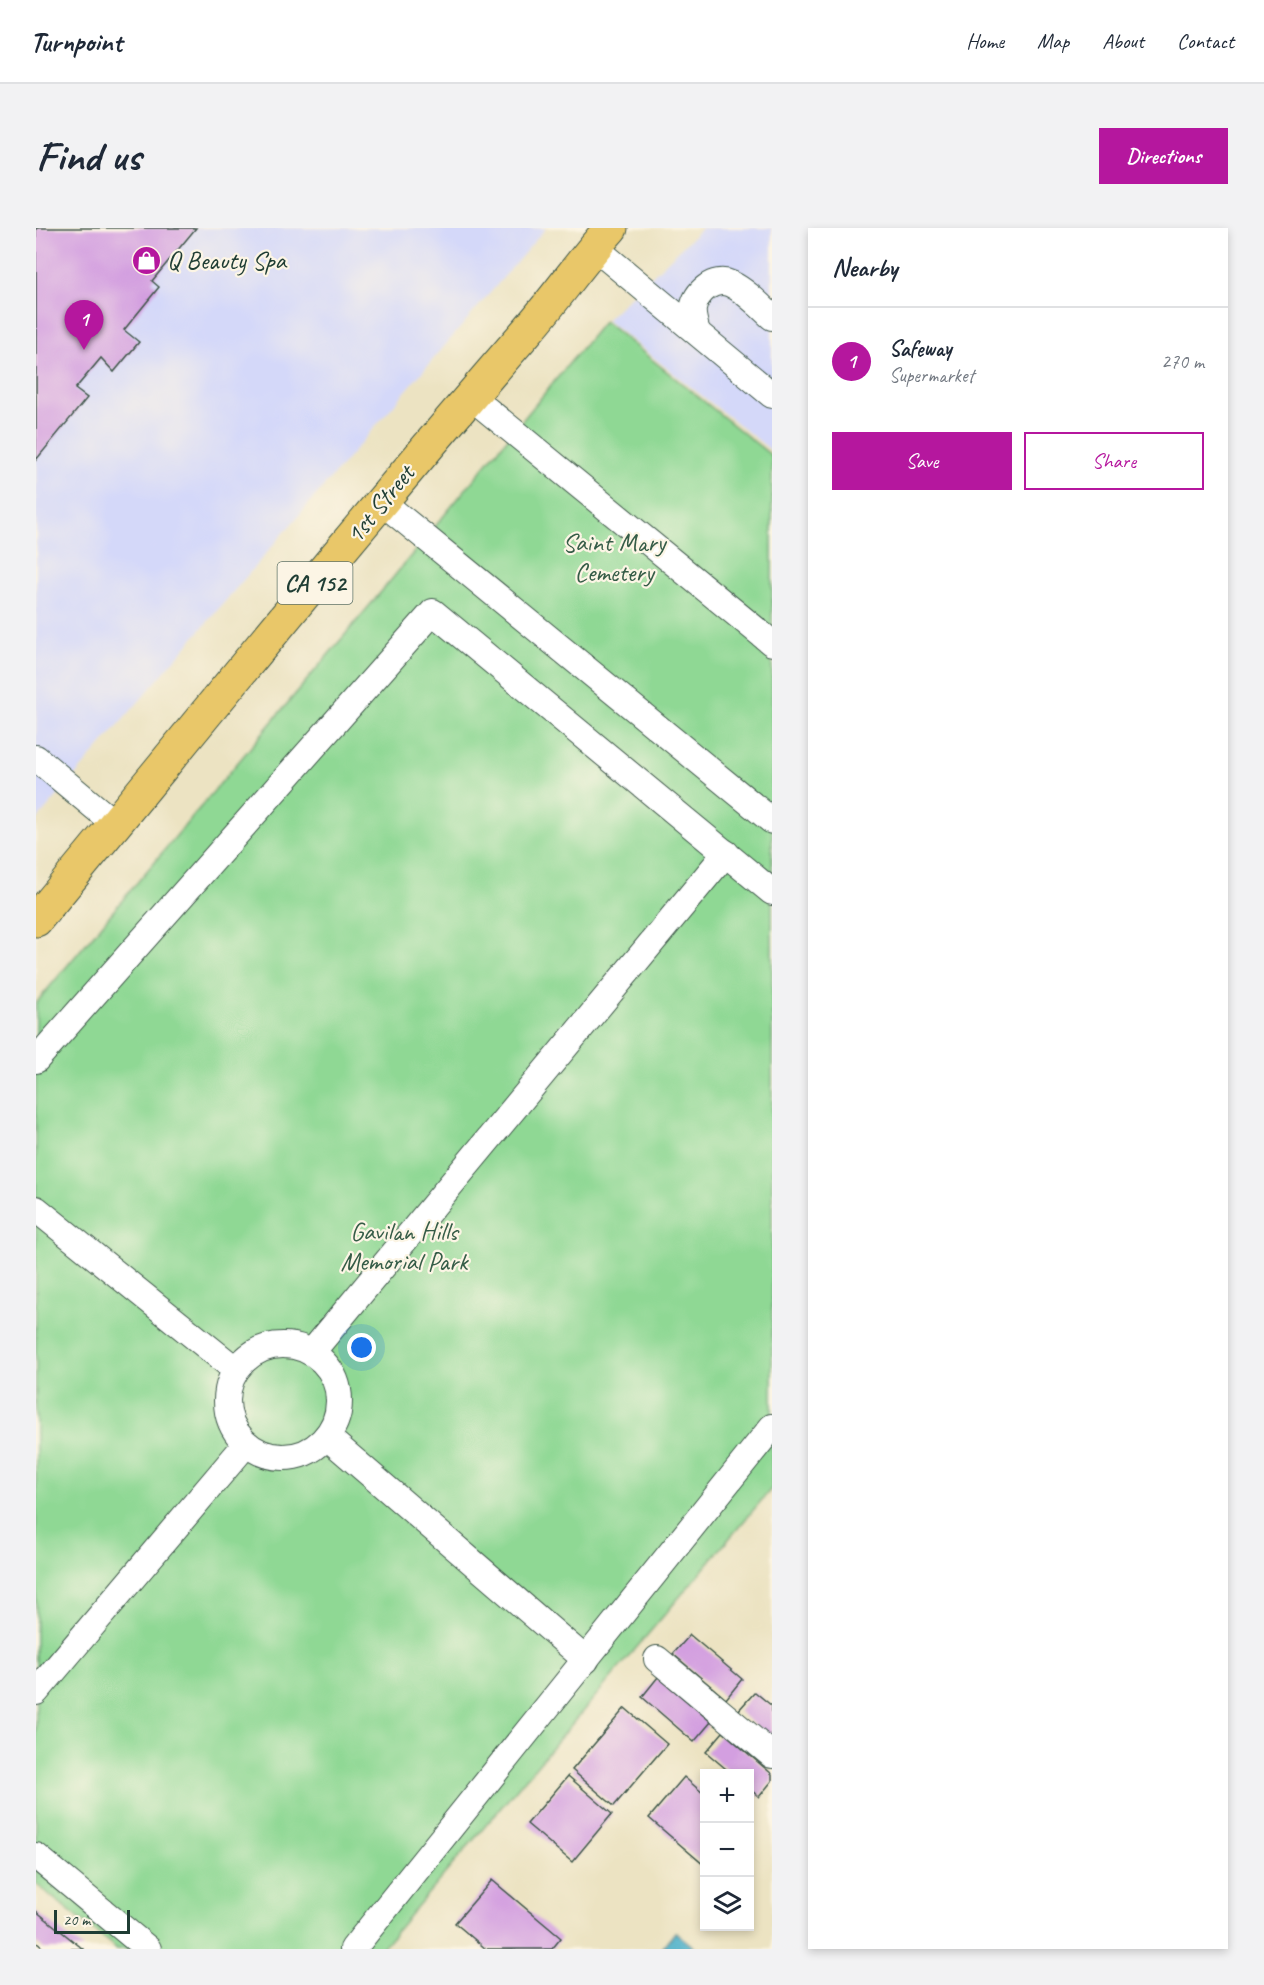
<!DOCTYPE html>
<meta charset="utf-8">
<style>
:root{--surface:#fff;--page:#f2f2f3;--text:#1f2937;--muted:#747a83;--line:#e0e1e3;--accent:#b5179e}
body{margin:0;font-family:Caveat,sans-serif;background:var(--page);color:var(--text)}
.controls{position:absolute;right:18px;bottom:18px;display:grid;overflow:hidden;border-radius:0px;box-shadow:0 3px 9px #0003}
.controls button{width:54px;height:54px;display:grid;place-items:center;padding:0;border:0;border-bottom:2px solid var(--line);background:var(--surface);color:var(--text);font:30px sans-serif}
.scale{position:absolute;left:18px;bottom:15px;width:76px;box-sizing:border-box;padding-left:6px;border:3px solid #1f3d34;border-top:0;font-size:16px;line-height:21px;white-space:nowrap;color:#1f3d34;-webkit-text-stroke:4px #fcf5e5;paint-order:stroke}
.you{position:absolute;left:326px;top:1120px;width:21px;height:21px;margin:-15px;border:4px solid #fff;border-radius:50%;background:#1a73e8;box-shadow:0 0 0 9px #1a73e833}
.badge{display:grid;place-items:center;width:39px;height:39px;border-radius:50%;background:var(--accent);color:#fff;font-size:20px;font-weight:700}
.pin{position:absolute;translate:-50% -50px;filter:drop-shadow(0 2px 3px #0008)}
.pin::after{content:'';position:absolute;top:32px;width:21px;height:18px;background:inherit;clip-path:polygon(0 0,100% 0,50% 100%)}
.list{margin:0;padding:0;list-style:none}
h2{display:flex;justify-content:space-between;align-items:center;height:78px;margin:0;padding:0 24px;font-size:26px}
h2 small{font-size:20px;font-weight:400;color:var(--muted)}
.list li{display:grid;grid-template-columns:39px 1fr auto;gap:18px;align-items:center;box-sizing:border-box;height:108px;padding:0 24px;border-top:2px solid var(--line)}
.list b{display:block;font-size:22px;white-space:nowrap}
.list p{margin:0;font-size:20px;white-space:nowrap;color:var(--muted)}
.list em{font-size:20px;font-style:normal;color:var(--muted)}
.actions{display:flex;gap:12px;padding:18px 24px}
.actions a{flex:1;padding:14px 0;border:2px solid var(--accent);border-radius:0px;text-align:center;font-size:21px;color:var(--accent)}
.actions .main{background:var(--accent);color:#fff}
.icon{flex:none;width:33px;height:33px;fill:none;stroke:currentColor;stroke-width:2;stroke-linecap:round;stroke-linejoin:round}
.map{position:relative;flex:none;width:736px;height:1721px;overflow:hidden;border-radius:0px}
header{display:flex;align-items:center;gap:36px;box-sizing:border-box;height:84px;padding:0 30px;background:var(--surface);border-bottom:2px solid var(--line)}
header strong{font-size:28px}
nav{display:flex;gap:33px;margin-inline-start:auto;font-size:21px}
.intro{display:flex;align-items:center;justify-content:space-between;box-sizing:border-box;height:144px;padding:0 36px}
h1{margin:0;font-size:42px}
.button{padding:15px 27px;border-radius:0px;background:var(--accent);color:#fff;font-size:21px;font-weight:700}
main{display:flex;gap:36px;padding:0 36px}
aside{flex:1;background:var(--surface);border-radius:0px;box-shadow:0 3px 9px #0003}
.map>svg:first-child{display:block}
.built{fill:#d4d8f9}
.green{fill:#8fd894;stroke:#578a64;stroke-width:1.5}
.water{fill:#4aafc9;stroke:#34767e;stroke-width:1.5}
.building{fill:#d39fe0}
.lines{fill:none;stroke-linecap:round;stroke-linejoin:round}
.minor-casing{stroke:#3e5649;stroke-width:28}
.major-casing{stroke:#3e5649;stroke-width:35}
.minor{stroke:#fff;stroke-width:26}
.major{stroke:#e9c769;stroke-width:33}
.labels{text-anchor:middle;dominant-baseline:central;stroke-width:4.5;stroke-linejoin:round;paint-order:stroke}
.shield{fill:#fcf5e5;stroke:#617469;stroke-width:1.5}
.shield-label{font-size:24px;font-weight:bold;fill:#1f3d34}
.poi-label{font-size:26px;fill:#1f3d34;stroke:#fcf5e5;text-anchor:start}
.street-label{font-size:26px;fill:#1f3d34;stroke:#fcf5e5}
.park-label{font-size:26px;fill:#355c47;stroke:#fcf5e5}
</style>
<header>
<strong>Turnpoint</strong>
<nav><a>Home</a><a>Map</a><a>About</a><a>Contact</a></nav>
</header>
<div class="intro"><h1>Find us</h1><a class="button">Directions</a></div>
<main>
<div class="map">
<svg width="736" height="1721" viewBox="0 0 736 1721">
<rect width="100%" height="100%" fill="#fcf5e5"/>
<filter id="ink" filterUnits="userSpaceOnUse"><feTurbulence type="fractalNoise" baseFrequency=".0167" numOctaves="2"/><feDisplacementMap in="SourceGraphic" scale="12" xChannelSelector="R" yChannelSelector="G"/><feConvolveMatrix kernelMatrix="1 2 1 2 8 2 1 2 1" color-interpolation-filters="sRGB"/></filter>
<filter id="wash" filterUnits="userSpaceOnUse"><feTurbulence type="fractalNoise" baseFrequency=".008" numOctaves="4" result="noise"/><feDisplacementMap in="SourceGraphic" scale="24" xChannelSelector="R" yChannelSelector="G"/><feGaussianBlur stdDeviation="1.35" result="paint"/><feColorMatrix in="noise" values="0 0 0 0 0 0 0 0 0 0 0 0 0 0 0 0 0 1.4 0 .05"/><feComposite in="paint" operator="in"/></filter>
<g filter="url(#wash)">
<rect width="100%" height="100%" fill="#ece3c2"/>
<g class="built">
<path d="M0 0H510L0 593Z"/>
<path d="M666 0H736V223L570 92Z"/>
</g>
<path class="green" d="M568 93 736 228V1260L345 1721H81L0 1656V775L355 352Z"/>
<path class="water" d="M639 1704 658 1719 656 1721H626Z"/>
<g id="blocks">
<g class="building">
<path d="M0 0H160L116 53 123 59 88 102 103 114 78 144 65 130 39 161 51 170 0 232Z"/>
<path d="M654 1407 706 1451 690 1471 637 1426Z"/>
<path d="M622 1449 675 1494 658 1514 606 1469Z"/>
<path d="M719 1464 736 1478V1512L702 1483Z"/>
<path d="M589 1480 631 1516 578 1578 536 1542Z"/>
<path d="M687 1504 736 1546V1553L723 1569 714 1561V1546H696L670 1524Z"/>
<path d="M532 1548 576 1586 536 1634 491 1596Z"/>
<path d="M648 1549 668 1566V1637L613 1590Z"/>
<path d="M456 1652 525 1710 516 1721H450L419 1695Z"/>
<path d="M0 1683 47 1721H8L0 1714Z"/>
</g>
</g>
</g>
<g filter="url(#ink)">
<use href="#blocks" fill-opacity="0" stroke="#3e5649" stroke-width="1.5"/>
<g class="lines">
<defs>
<g id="minor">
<path d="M558 19 736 167"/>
<path d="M661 104C659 97 656 88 657 81 660 64 678 48 695 56 710 63 724 78 736 89"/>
<path d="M434 168 736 415"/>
<path d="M346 274 736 593"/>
<path d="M0 530 79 596"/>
<path d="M0 832 397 384 736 664"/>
<path d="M0 981 200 1142"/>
<circle cx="247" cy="1173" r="56"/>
<path d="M276 1124 690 625"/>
<path d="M291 1209 550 1432"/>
<path d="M621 1431 736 1527"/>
<path d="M0 1464 210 1216"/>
<path d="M0 1628 112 1721"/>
<path d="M317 1721 736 1199"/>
</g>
<path id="major" d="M0 692C163 495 324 295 492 102 521 69 546 32 575 0"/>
</defs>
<use href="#minor" class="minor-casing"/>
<use href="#major" class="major-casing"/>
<use href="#minor" class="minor"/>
<use href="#major" class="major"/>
</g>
</g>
<defs>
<symbol id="shop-disc" viewBox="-11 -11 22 22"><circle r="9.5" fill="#b5179e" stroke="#fcf5e5"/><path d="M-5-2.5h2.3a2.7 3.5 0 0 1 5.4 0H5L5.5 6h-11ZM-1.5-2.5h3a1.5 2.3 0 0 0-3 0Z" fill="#fff"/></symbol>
</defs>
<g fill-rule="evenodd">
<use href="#shop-disc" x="94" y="16" width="33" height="33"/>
</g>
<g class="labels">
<rect class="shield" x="241.5" y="334" width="75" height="42" rx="4.5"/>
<g class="shield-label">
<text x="279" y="355">CA 152</text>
</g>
<g class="poi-label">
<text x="131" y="32">Q Beauty Spa</text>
</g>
<g class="street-label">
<text transform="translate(344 276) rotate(-51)">1st Street</text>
</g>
<g class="park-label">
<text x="578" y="314">Saint Mary<tspan x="578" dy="30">Cemetery</tspan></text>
<text x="368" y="1003">Gavilan Hills<tspan x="368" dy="30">Memorial Park</tspan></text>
</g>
</g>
</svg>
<div class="controls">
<button>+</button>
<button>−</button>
<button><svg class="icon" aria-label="layers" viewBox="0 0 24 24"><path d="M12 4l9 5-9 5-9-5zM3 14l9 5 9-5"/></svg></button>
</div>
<div class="scale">20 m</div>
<div class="you"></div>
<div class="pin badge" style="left:48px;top:122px">1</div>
</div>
<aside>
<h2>Nearby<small></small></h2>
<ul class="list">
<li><span class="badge">1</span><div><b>Safeway</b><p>Supermarket</p></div><em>270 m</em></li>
</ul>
<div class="actions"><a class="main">Save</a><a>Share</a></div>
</aside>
</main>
